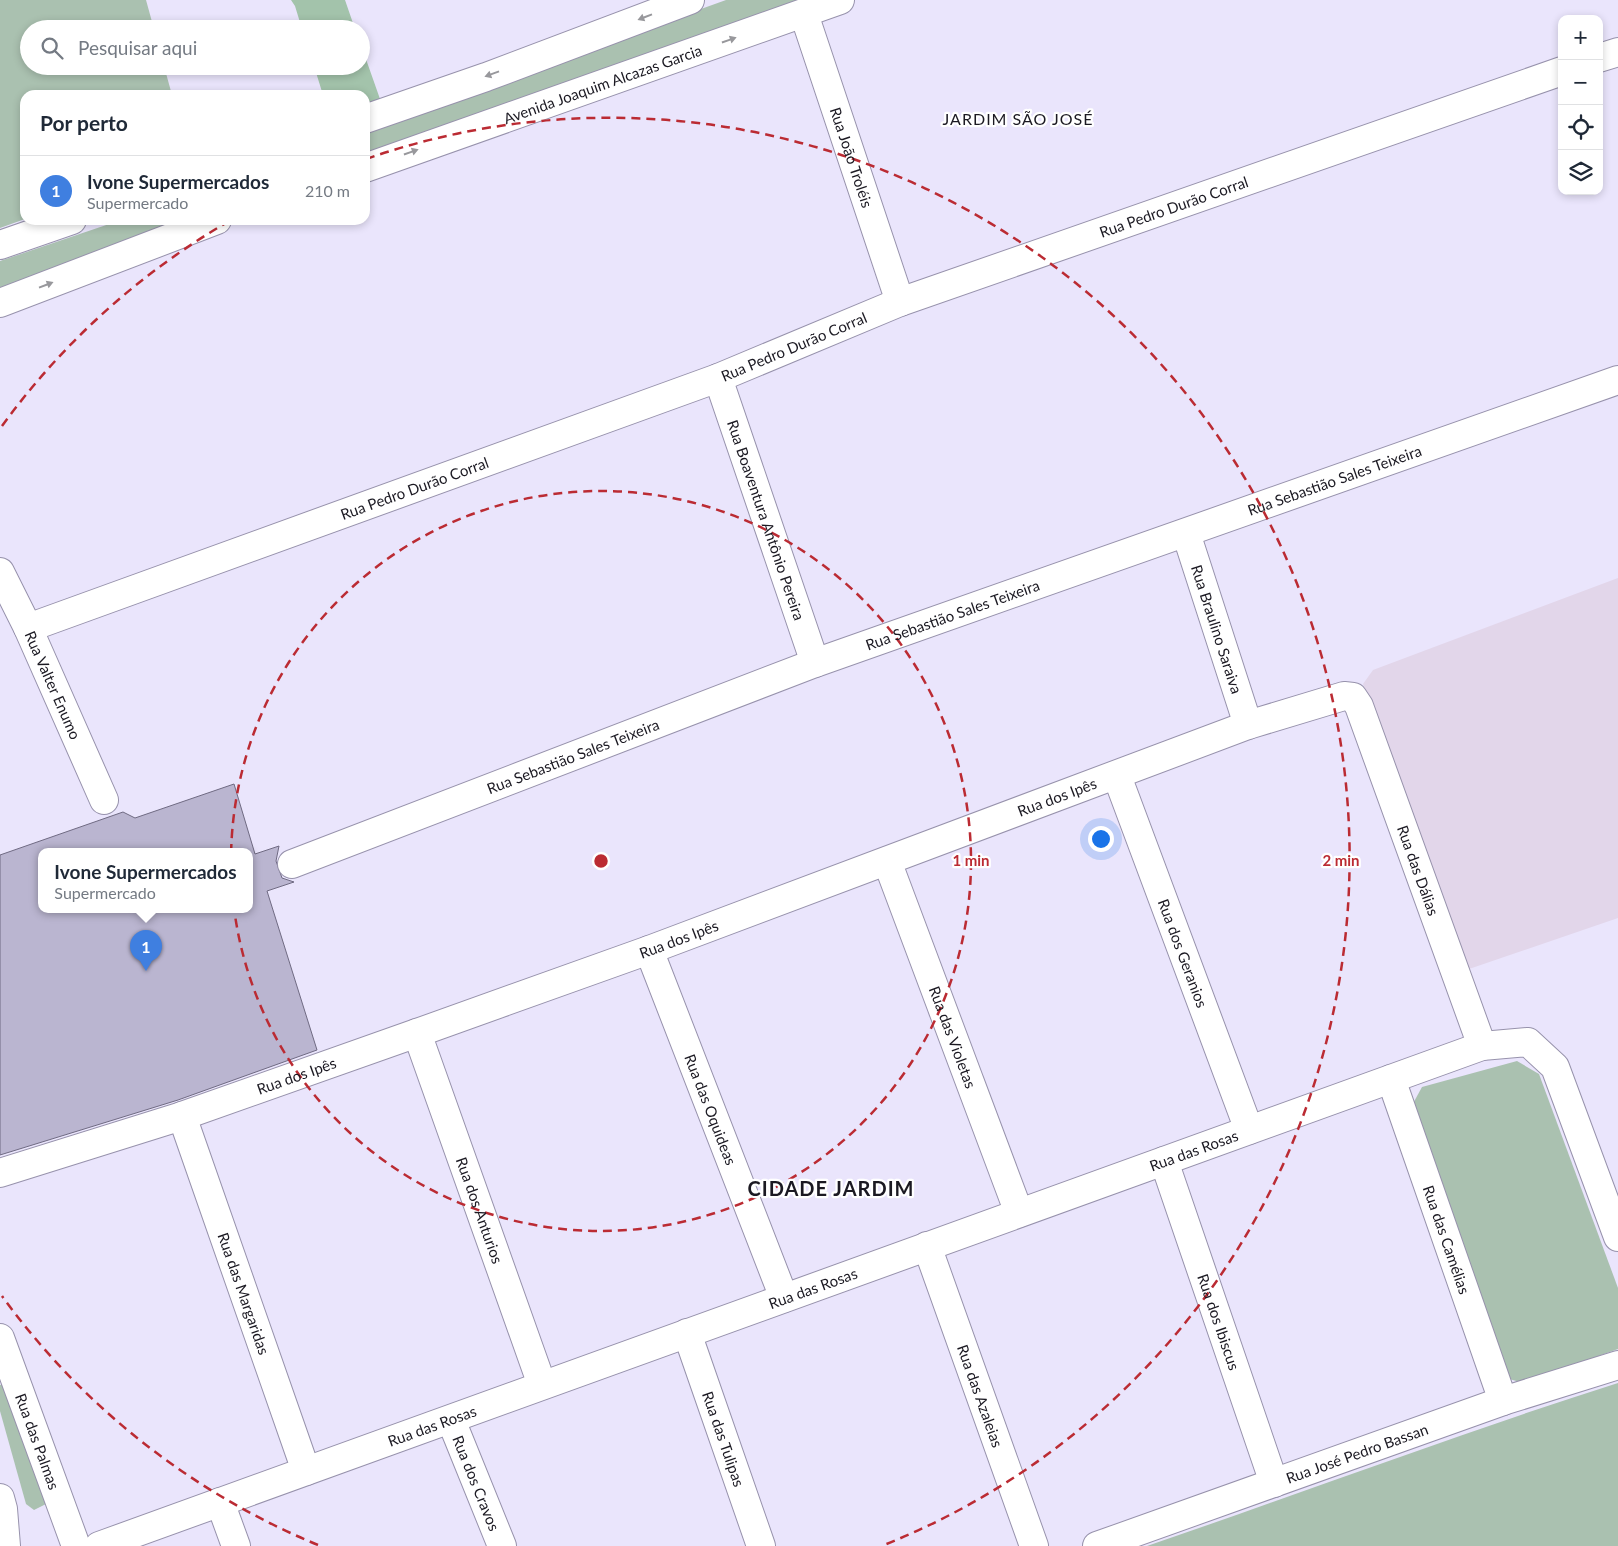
<!DOCTYPE html>
<html lang="pt">
<meta charset="utf-8">
<style>
:root{--surface:#fff;--page:#f6f6f7;--text:#1f2937;--muted:#747a83;--line:#e0e1e3;--accent:#0f766e}
body{margin:0;font-family:Lato,sans-serif;background:var(--page);color:var(--text)}
.controls{position:absolute;right:15px;top:15px;display:grid;overflow:hidden;border-radius:10px;box-shadow:0 2px 8px #0003}
.controls button{width:45px;height:45px;display:grid;place-items:center;padding:0;border:0;border-bottom:1px solid var(--line);background:var(--surface);color:var(--text);font:25px sans-serif}
.you{position:absolute;left:1100px;top:838px;width:18px;height:18px;margin:-12px;border:4px solid #fff;border-radius:50%;background:#1a73e8;box-shadow:0 0 0 8px #1a73e833}
.badge{display:grid;place-items:center;width:32px;height:32px;border-radius:50%;background:var(--accent);color:#fff;font-size:16px;font-weight:700}
.pin{position:absolute;translate:-50% -41px;filter:drop-shadow(0 1px 2px #0008)}
.pin::after{content:'';position:absolute;top:26px;width:18px;height:15px;background:inherit;clip-path:polygon(0 0,100% 0,50% 100%)}
.popup{position:absolute;left:38px;top:848px;width:215px;height:65px;box-sizing:border-box;display:grid;place-content:center;border-radius:10px;background:var(--surface);filter:drop-shadow(0 1px 4px #0005);font-size:16px;white-space:nowrap;color:var(--muted)}
.popup b{font-size:19px;color:var(--text)}
.popup::after{content:'';position:absolute;left:50%;top:100%;margin-left:-10px;border:10px solid transparent;border-top-color:var(--surface)}
.list{margin:0;padding:0;list-style:none}
h2{display:flex;justify-content:space-between;align-items:center;height:65px;margin:0;padding:0 20px;font-size:21px}
h2 small{font-size:16px;font-weight:400;color:var(--muted)}
.list li{display:grid;grid-template-columns:32px 1fr auto;gap:15px;align-items:center;box-sizing:border-box;height:70px;padding:0 20px;border-top:1px solid var(--line)}
.list b{display:block;font-size:19px;white-space:nowrap}
.list p{margin:0;font-size:16px;white-space:nowrap;color:var(--muted)}
.list em{font-size:16px;font-style:normal;color:var(--muted)}
.icon{flex:none;width:28px;height:28px;fill:none;stroke:currentColor;stroke-width:2;stroke-linecap:round;stroke-linejoin:round}
.map{position:relative;flex:none;width:1618px;height:1546px;overflow:hidden}
.search{position:absolute;background:var(--surface);box-shadow:0 2px 8px #0003;left:20px;top:20px;width:350px;height:55px;display:flex;align-items:center;gap:12px;box-sizing:border-box;padding:0 18px;border-radius:28px;color:var(--muted);font-size:19px}
.panel{position:absolute;background:var(--surface);box-shadow:0 2px 8px #0003;left:20px;top:90px;width:350px;height:135px;border-radius:15px}
.map>svg:first-child{display:block}
.industrial{fill:#e2d6ea}
.green{fill:#aac1b0}
.forest{fill:#a3c3ab}
.building{fill:#bab5d0;stroke:#6f6a82;fill-rule:evenodd}
.lines{fill:none;stroke-linecap:round;stroke-linejoin:round}
.minor-casing{stroke:#9792ac;stroke-width:30}
.minor{stroke:#fff;stroke-width:28}
.oneway{fill:#98989c}
.ring{fill:none;stroke:#bb2b33;stroke-width:2.5;stroke-dasharray:9 6}
.labels{text-anchor:middle;dominant-baseline:central;stroke-width:4.5;stroke-linejoin:round;paint-order:stroke}
.street-label{font-size:15px;fill:#1b1922;stroke:#fff}
.neighbourhood-label{font-size:16px;letter-spacing:1px;fill:#1b1922;stroke:#fff}
.district-label{font-size:20px;font-weight:bold;letter-spacing:1px;fill:#1b1922;stroke:#fff}
.centre{fill:#bb2b33;stroke:#fff;stroke-width:2.5}
.ring-label{font-size:15px;text-anchor:middle;font-weight:bold;fill:#bb2b33;stroke:#fff;stroke-width:4.5;stroke-linejoin:round;paint-order:stroke}
</style>
<div class="map">
<svg width="1618" height="1546" viewBox="0 0 1618 1546">
<rect width="100%" height="100%" fill="#eae5fc"/>
<path class="industrial" d="M1618 578V918L1469 969 1363 684 1373 670Z"/>
<g class="green">
<path d="M0 0H146L154 29H29V66H164L172 95H25V219L0 228Z"/>
<path d="M726 0H805L365 155V130Z"/>
<path d="M121 220H185L182 225 0 288V261Z"/>
<path d="M1517 1061 1539 1074 1618 1288V1349L1523 1383 1506 1378 1410 1109 1422 1087Z"/>
<path d="M1618 1383V1546H1147C1305 1492 1460 1433 1618 1383Z"/>
<path d="M3 1384 46 1504 34 1510 26 1504 0 1411V1385Z"/>
</g>
<g class="forest">
<path d="M291 0H345L355 29H302L295 6Z"/>
<path d="M361 45 380 99 365 104V95H323L314 66H361Z"/>
</g>
<path class="building" d="M234 784 255 854 279 846 276 861 282 878 294 882 267 891 317 1050 178 1100 0 1155V855L123 812 135 818ZM42 852H250V910H42Z"/>
<g class="lines">
<defs>
<g id="minor">
<path id="s1" d="M804 14 900 302"/>
<path d="M1599 58 1618 52"/>
<path d="M365 119 486 77 690 0"/>
<path id="s2" d="M365 168 840 0"/>
<path d="M0 245 72 220"/>
<path d="M0 303 217 220"/>
<path id="s3" d="M718 378 815 663"/>
<path id="s4" d="M1186 533 1248 725"/>
<path id="s5" d="M0 572 28 628 104 800"/>
<path id="s6" d="M28 628 718 378 900 302 1562 71"/>
<path id="s7" d="M1117 776 1249 1130"/>
<path id="s8" d="M887 861 1019 1213"/>
<path id="s9" d="M292 864 815 663 1618 380"/>
<path id="s10" d="M649 950 784 1298"/>
<path id="s11" d="M417 1033 542 1385"/>
<path id="s12" d="M1391 1079 1503 1401"/>
<path id="s13" d="M182 1116 306 1471"/>
<path id="s14" d="M1164 1161 1274 1483"/>
<path id="s15" d="M0 1173 182 1116 417 1033 649 950 1248 725 1344 696 1353 697 1359 706 1482 1046"/>
<path id="s16" d="M927 1246 1034 1546"/>
<path id="s17" d="M687 1333 761 1546"/>
<path id="s18" d="M0 1338 76 1546"/>
<path id="s19" d="M451 1420 502 1546"/>
<path d="M0 1498 3 1509 6 1546"/>
<path d="M220 1502 236 1546"/>
<path id="s20" d="M99 1546 1482 1046 1528 1042 1555 1067 1618 1237"/>
<path id="s21" d="M1097 1546 1503 1401 1618 1365"/>
</g>
</defs>
<use href="#minor" class="minor-casing"/>
<use href="#minor" class="minor"/>
</g>
<defs><path id="oneway-solid" d="M-6-.8H1V-3.2L6.5 0L1 3.2V.8H-6Z" transform="scale(1.25)"/></defs>
<g class="oneway">
<use href="#oneway-solid" transform="translate(645 17) rotate(159)"/>
<use href="#oneway-solid" transform="translate(729 40) rotate(-19)"/>
<use href="#oneway-solid" transform="translate(492 74) rotate(160)"/>
<use href="#oneway-solid" transform="translate(411 152) rotate(-19)"/>
<use href="#oneway-solid" transform="translate(46 285) rotate(-21)"/>
</g>
<g class="ring">
<circle cx="601" cy="861" r="370"/>
<path d="M318 1545A740 740 0 0 1 2 1296M2 426A740 740 0 0 1 231 220M366 159A740 740 0 0 1 884 1545"/>
</g>
<g class="labels">
<g class="street-label">
<text stroke="none"><textPath href="#s2" startOffset="252">Avenida Joaquim Alcazas Garcia</textPath></text>
<text stroke="none"><textPath href="#s1" startOffset="151">Rua João Troléis</textPath></text>
<text stroke="none"><textPath href="#s6" startOffset="1221">Rua Pedro Durão Corral</textPath></text>
<text stroke="none"><textPath href="#s6" startOffset="816">Rua Pedro Durão Corral</textPath></text>
<text stroke="none"><textPath href="#s9" startOffset="1111">Rua Sebastião Sales Teixeira</textPath></text>
<text stroke="none"><textPath href="#s6" startOffset="411">Rua Pedro Durão Corral</textPath></text>
<text stroke="none"><textPath href="#s3" startOffset="150">Rua Boaventura Antônio Pereira</textPath></text>
<text stroke="none"><textPath href="#s9" startOffset="706">Rua Sebastião Sales Teixeira</textPath></text>
<text stroke="none"><textPath href="#s4" startOffset="101">Rua Braulino Saraiva</textPath></text>
<text stroke="none"><textPath href="#s5" startOffset="125">Rua Valter Enumo</textPath></text>
<text stroke="none"><textPath href="#s9" startOffset="301">Rua Sebastião Sales Teixeira</textPath></text>
<text stroke="none"><textPath href="#s15" startOffset="1122">Rua dos Ipês</textPath></text>
<text stroke="none"><textPath href="#s15" startOffset="1621">Rua das Dálias</textPath></text>
<text stroke="none"><textPath href="#s15" startOffset="718">Rua dos Ipês</textPath></text>
<text stroke="none"><textPath href="#s7" startOffset="189">Rua dos Geranios</textPath></text>
<text stroke="none"><textPath href="#s8" startOffset="188">Rua das Violetas</textPath></text>
<text stroke="none"><textPath href="#s15" startOffset="312">Rua dos Ipês</textPath></text>
<text stroke="none"><textPath href="#s10" startOffset="171">Rua das Oquideas</textPath></text>
<text stroke="none"><textPath href="#s20" startOffset="1164">Rua das Rosas</textPath></text>
<text stroke="none"><textPath href="#s11" startOffset="188">Rua dos Anturios</textPath></text>
<text stroke="none"><textPath href="#s12" startOffset="170">Rua das Camélias</textPath></text>
<text stroke="none"><textPath href="#s20" startOffset="759">Rua das Rosas</textPath></text>
<text stroke="none"><textPath href="#s13" startOffset="188">Rua das Margaridas</textPath></text>
<text stroke="none"><textPath href="#s14" startOffset="170">Rua dos Ibiscus</textPath></text>
<text stroke="none"><textPath href="#s16" startOffset="159">Rua das Azaleias</textPath></text>
<text stroke="none"><textPath href="#s20" startOffset="354">Rua das Rosas</textPath></text>
<text stroke="none"><textPath href="#s17" startOffset="112">Rua das Tulipas</textPath></text>
<text stroke="none"><textPath href="#s18" startOffset="110">Rua das Palmas</textPath></text>
<text stroke="none"><textPath href="#s21" startOffset="276">Rua José Pedro Bassan</textPath></text>
<text stroke="none"><textPath href="#s19" startOffset="68">Rua dos Cravos</textPath></text>
</g>
<g class="neighbourhood-label">
<text x="1018" y="118">JARDIM SÃO JOSÉ</text>
</g>
<g class="district-label">
<text x="831" y="1188">CIDADE JARDIM</text>
</g>
</g>
<circle cx="601" cy="861" r="8" class="centre"/>
<g class="ring-label">
<text x="971" y="866">1 min</text>
<text x="1341" y="866">2 min</text>
</g>
</svg>
<div class="controls">
<button>+</button>
<button>−</button>
<button><svg class="icon" aria-label="locate" viewBox="0 0 24 24"><circle cx="12" cy="12" r="6"/><path d="M12 2v4M12 18v4M2 12h4M18 12h4"/></svg></button>
<button><svg class="icon" aria-label="layers" viewBox="0 0 24 24"><path d="M12 4l9 5-9 5-9-5zM3 14l9 5 9-5"/></svg></button>
</div>
<div class="you"></div>
<div class="pin badge" style="left:146px;top:971px;background:#3f7fe0">1</div>
<div class="popup"><b>Ivone Supermercados</b>Supermercado</div>
<div class="search"><svg class="icon" aria-label="search" viewBox="0 0 24 24"><circle cx="10" cy="10" r="6"/><path d="M15 15l6 6"/></svg>Pesquisar aqui</div>
<section class="panel">
<h2>Por perto<small></small></h2>
<ul class="list">
<li><span class="badge" style="background:#3f7fe0">1</span><div><b>Ivone Supermercados</b><p>Supermercado</p></div><em>210 m</em></li>
</ul>
</section>
</div>
